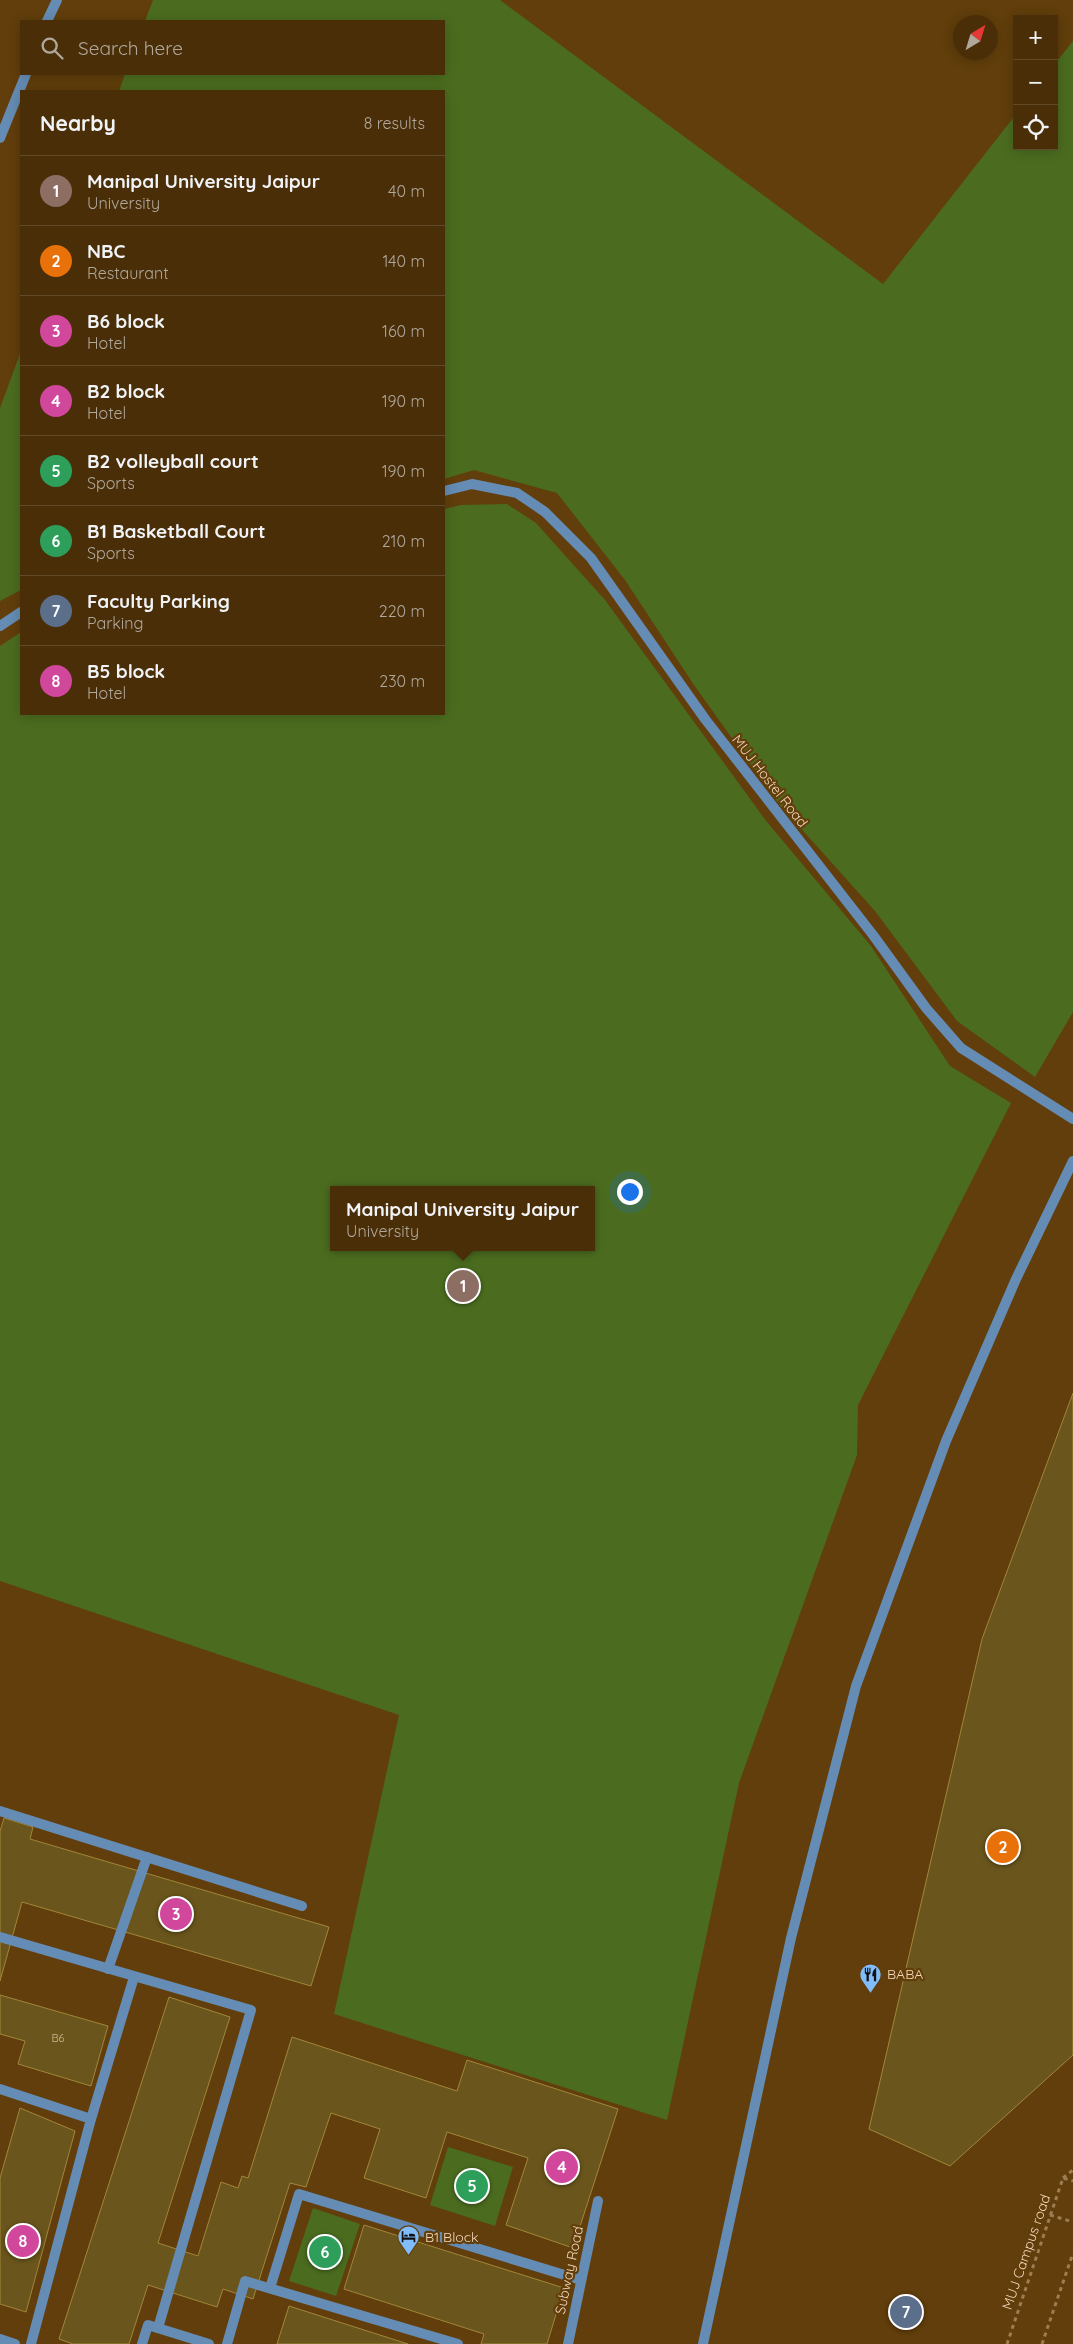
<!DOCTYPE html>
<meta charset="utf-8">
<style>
:root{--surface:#492e08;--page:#533a16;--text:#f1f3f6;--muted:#b1a89c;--line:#614a29;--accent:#e69b98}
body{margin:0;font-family:Quicksand,sans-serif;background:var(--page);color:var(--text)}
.controls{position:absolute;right:15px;top:15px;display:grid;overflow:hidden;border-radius:0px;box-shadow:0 2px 12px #0003}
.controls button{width:45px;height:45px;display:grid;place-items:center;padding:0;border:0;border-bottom:1px solid var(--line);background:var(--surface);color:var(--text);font:25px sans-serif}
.compass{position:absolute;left:953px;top:15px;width:45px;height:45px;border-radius:50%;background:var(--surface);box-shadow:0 2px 12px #0003;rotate:38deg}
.you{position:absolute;left:629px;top:1191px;width:18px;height:18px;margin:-12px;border:4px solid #fff;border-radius:50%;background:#1a73e8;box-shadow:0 0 0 8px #1a73e833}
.badge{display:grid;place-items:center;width:32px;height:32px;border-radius:50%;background:var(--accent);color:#fff;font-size:16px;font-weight:700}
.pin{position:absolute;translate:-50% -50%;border:2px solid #fff;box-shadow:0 1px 5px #0006}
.popup{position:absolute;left:330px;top:1186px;width:265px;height:65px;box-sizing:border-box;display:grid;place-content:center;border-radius:0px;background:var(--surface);filter:drop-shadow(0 1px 4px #0005);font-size:16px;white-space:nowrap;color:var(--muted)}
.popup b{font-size:19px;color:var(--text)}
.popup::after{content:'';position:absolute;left:50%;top:100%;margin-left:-10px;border:10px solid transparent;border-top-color:var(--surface)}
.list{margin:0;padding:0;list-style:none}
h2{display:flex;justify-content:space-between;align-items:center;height:65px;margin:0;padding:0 20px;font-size:21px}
h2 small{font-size:16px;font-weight:400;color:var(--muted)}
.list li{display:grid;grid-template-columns:32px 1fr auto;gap:15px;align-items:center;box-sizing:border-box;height:70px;padding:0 20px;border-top:1px solid var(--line)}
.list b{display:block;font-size:19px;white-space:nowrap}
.list p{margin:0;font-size:16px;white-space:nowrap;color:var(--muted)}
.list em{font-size:16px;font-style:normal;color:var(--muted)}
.icon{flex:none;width:28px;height:28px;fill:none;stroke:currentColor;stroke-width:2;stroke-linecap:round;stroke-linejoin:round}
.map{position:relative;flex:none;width:1073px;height:2344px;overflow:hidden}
.search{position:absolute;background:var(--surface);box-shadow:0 2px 12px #0003;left:20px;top:20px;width:425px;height:55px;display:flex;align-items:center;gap:12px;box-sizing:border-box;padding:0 18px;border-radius:0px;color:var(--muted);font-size:19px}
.panel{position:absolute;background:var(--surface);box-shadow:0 2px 12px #0003;left:20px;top:90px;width:425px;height:625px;border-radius:0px}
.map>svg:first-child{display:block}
.green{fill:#4b6c1f;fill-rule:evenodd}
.building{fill:#6a561c;stroke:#a1863b}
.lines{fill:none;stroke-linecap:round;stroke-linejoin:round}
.path{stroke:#9d7d53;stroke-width:3;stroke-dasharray:4 4;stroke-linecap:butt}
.service{stroke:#658cb4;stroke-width:10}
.pedestrian{stroke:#658cb4;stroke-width:10}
.minor{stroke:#658cb4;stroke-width:10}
.tertiary{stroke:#658cb4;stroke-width:10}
.labels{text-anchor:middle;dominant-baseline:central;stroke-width:4.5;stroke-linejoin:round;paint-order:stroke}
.number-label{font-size:11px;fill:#d0b792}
.street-label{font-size:14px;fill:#f2d7b9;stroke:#613e0b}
.poi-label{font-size:14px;fill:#f2d7b9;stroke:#613e0b;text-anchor:start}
</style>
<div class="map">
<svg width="1073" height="2344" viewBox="0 0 1073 2344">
<rect width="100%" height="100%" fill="#613e0b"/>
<g class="green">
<path d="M153 0H500L883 284 1017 113V146H1054V65L1073 41V1012L1035 1077 957 1021 875 911 779 804 694 685 625 580 557 493 474 470 444 479V91H119L125 74H444V21H145Z"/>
<path d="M21 351V590L0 601V408Z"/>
<path d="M507 504 536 523 605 600 767 822 871 946 950 1066 1011 1103 858 1405 857 1455 739 1783 667 2120 334 2014 399 1715 0 1581V646L21 632V714H444V509L461 505ZM334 1190H592V1247H334Z"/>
<path d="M448 2147 513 2167 495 2226 430 2205Z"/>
<path d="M313 2208 360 2224 336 2296 289 2281Z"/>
</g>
<g class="building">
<path d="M1073 1393V2055L950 2166 869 2129 982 1639Z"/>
<path d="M4 1818 33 1827 30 1839 329 1927 311 1986 22 1902 0 1981V1831Z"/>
<path d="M0 1995 108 2026 91 2086 18 2064 25 2041 0 2034Z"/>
<path d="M169 1997 230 2017 158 2243 198 2256 221 2182 238 2188 242 2176 248 2178 292 2037 457 2091 467 2060 618 2109 573 2248 506 2225 528 2158 447 2132 426 2198 364 2178 380 2129 331 2113 306 2187 290 2183 253 2299 223 2289 217 2307 148 2285 129 2344H73L59 2339Z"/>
<path d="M20 2108 75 2131 26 2312 0 2304V2178Z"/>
<path d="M364 2225 564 2288 547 2344H481L484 2334 344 2289Z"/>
<path d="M289 2306 408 2344H277Z"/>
</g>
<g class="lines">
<g class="path">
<path d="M1063 2178 1073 2170"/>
<path d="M1050 2215 1073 2222"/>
<path d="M1007 2344 1063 2178 1073 2181"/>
<path d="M1042 2344 1073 2253"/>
</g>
<g class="service">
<path d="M444 491 472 484 517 493 545 512 591 558 705 719 873 935 926 1008 961 1048 1073 1119"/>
<path d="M0 626 21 612"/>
<path d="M568 2344 598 2201"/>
</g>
<g class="pedestrian">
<path d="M0 1811 302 1906"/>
<path d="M0 1937 251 2010 158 2328"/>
<path d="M108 1969 147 1857"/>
<path d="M0 2089 91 2119"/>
<path d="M270 2288 299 2194 581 2280"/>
<path d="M0 2339 15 2344"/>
<path d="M31 2344 91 2119 134 1977"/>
<path d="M142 2344 148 2325 209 2344"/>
<path d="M227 2344 245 2281 458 2344"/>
</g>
<g class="minor">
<path d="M47 21 57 0"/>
<path d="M0 138 26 74"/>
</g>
<path class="tertiary" d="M703 2344 791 1938 856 1686 946 1441 1016 1279 1073 1161"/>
</g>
<defs>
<symbol id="restaurant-pin" viewBox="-11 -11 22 30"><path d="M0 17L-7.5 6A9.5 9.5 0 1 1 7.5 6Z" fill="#80bdfa" stroke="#613e0b"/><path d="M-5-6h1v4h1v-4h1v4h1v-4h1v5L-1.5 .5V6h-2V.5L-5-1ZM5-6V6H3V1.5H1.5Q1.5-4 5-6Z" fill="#111"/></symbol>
<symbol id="hotel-pin" viewBox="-11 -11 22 30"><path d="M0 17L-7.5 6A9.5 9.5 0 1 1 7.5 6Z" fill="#80bdfa" stroke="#613e0b"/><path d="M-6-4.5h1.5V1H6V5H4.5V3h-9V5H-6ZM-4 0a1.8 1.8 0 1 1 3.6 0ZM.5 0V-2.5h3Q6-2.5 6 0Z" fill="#111"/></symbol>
</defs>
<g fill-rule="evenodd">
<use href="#restaurant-pin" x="858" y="1962" width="25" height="34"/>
<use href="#hotel-pin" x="396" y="2224" width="25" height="34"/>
</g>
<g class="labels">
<g class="number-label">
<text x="58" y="2038">B6</text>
</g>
<g class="street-label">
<text transform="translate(770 781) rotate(52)">MUJ Hostel Road</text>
<text transform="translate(1026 2252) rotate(-71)">MUJ Campus road</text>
<text transform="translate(569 2270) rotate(-78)">Subway Road</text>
</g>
<g class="poi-label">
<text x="887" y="1974">BABA</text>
<text x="425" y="2237">B1 Block</text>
</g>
</g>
</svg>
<div class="controls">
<button>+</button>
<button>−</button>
<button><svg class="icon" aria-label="locate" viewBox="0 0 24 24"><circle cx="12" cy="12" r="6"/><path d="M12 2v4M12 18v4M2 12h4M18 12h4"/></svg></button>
</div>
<svg class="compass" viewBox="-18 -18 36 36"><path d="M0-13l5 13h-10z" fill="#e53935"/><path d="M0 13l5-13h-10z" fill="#b1a89c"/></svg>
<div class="you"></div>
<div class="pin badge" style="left:463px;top:1286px;background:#8d6e63">1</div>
<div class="popup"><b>Manipal University Jaipur</b>University</div>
<div class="pin badge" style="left:1003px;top:1847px;background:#e8710a">2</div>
<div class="pin badge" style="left:176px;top:1914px;background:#d1479c">3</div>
<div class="pin badge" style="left:562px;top:2167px;background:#d1479c">4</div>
<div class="pin badge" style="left:472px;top:2186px;background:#2e9e5b">5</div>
<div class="pin badge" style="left:325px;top:2252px;background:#2e9e5b">6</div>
<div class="pin badge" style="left:906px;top:2312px;background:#5c6f8a">7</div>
<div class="pin badge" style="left:23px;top:2241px;background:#d1479c">8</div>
<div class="search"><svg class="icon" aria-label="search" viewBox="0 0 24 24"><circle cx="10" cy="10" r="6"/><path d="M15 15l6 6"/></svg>Search here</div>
<section class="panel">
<h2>Nearby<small>8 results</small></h2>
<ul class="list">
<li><span class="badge" style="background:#8d6e63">1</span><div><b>Manipal University Jaipur</b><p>University</p></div><em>40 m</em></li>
<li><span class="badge" style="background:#e8710a">2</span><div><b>NBC</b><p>Restaurant</p></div><em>140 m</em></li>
<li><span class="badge" style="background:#d1479c">3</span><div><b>B6 block</b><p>Hotel</p></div><em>160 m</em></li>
<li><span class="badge" style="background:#d1479c">4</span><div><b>B2 block</b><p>Hotel</p></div><em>190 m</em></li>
<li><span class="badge" style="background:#2e9e5b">5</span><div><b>B2 volleyball court</b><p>Sports</p></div><em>190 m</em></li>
<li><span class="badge" style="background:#2e9e5b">6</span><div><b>B1 Basketball Court</b><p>Sports</p></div><em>210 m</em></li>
<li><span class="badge" style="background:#5c6f8a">7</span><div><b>Faculty Parking</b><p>Parking</p></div><em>220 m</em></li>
<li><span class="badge" style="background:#d1479c">8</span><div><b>B5 block</b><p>Hotel</p></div><em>230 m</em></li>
</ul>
</section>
</div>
